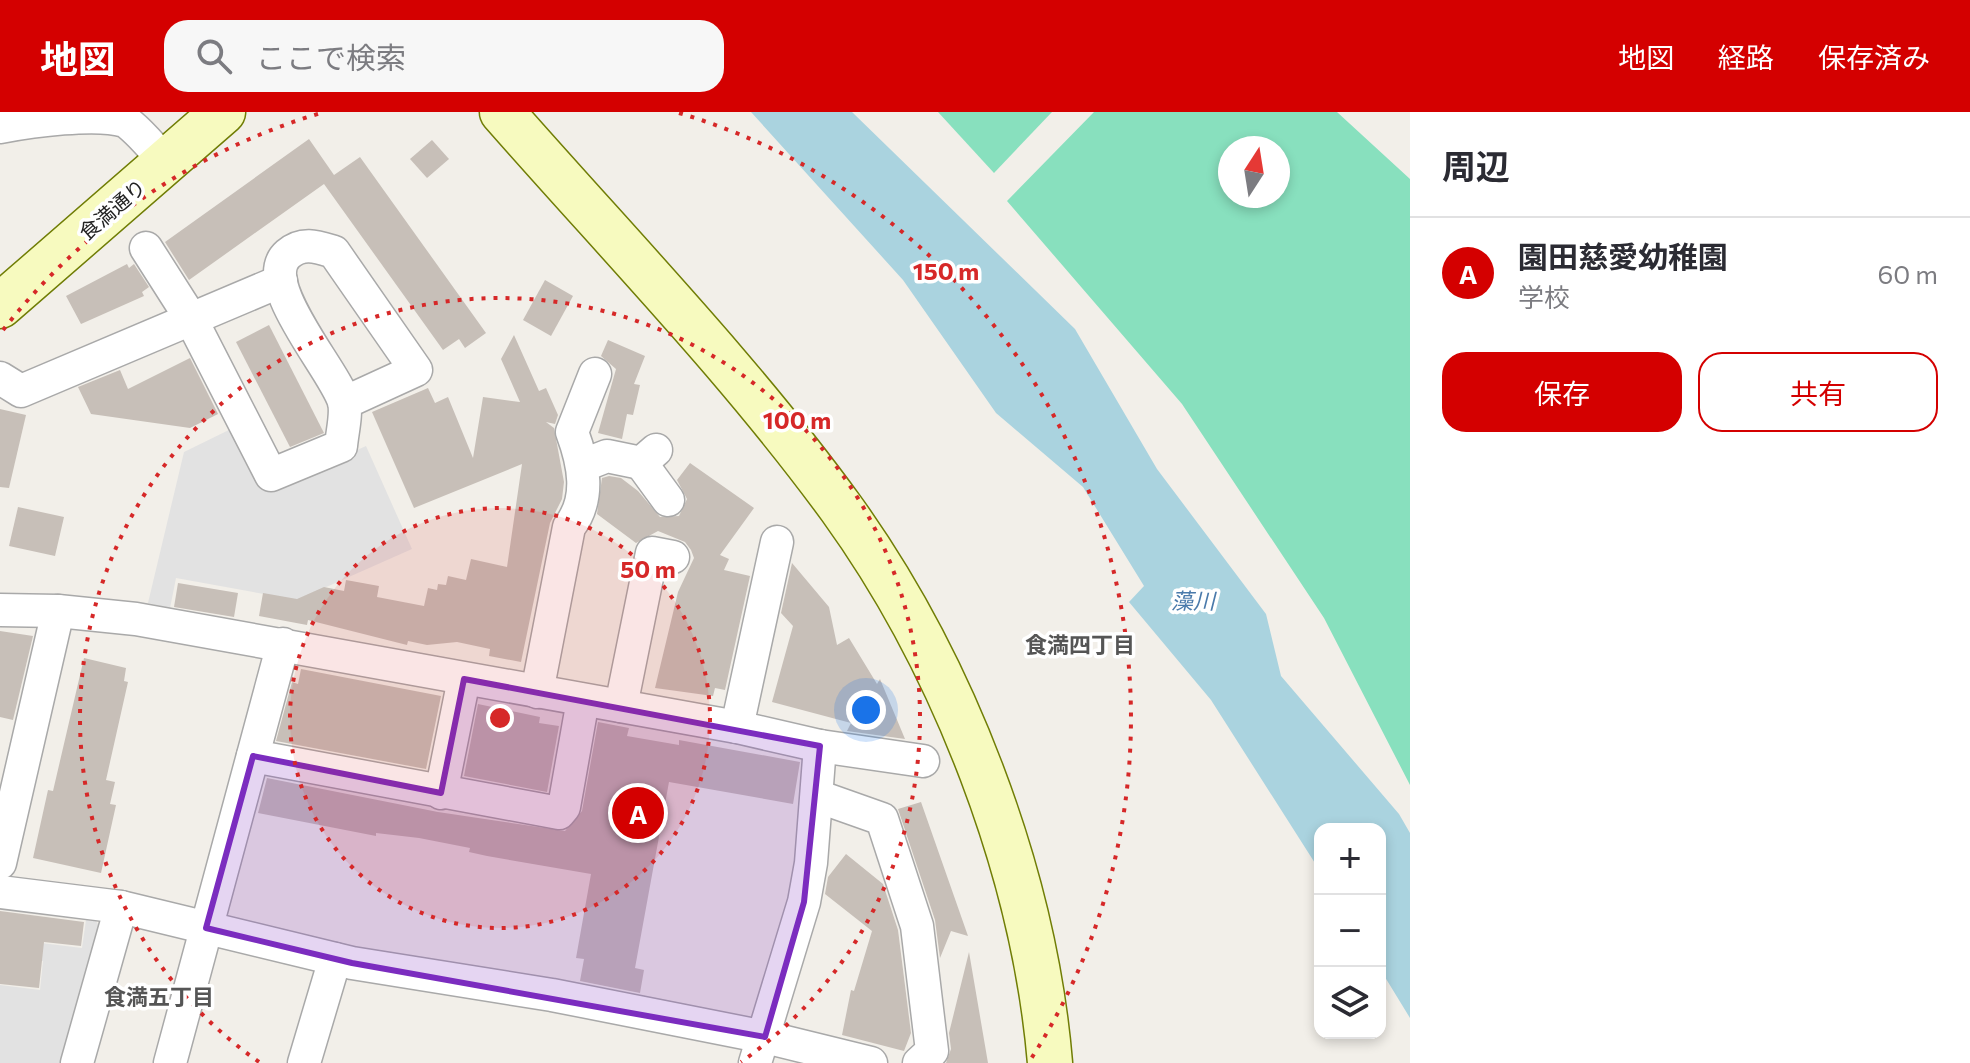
<!DOCTYPE html>
<html lang="ja">
<meta charset="utf-8">
<style>
:root{--surface:#fff;--page:#f7f7f7;--text:#2b2b33;--muted:#7c7c81;--line:#e1e1e2;--accent:#d40000}
body{margin:0;font-family:Commissioner,"Noto Sans JP",sans-serif;background:var(--page);color:var(--text)}
.controls{position:absolute;right:24px;bottom:24px;display:grid;overflow:hidden;border-radius:16px;box-shadow:0 4px 12px #0003}
.controls button{width:72px;height:72px;display:grid;place-items:center;padding:0;border:0;border-bottom:2px solid var(--line);background:var(--surface);color:var(--text);font:40px sans-serif}
.compass{position:absolute;left:1218px;top:24px;width:72px;height:72px;border-radius:50%;background:var(--surface);box-shadow:0 4px 12px #0003;rotate:12deg}
.you{position:absolute;left:866px;top:598px;width:28px;height:28px;margin:-20px;border:6px solid #fff;border-radius:50%;background:#1a73e8;box-shadow:0 0 0 12px #1a73e833}
.badge{display:grid;place-items:center;width:52px;height:52px;border-radius:50%;background:var(--accent);color:#fff;font-size:26px;font-weight:700}
.pin{position:absolute;translate:-50% -50%;border:4px solid #fff;box-shadow:0 2px 8px #0006}
.list{margin:0;padding:0;list-style:none}
h2{display:flex;justify-content:space-between;align-items:center;height:104px;margin:0;padding:0 32px;font-size:34px}
h2 small{font-size:26px;font-weight:400;color:var(--muted)}
.list li{display:grid;grid-template-columns:52px 1fr auto;gap:24px;align-items:center;box-sizing:border-box;height:112px;padding:0 32px;border-top:2px solid var(--line)}
.list b{display:block;font-size:30px;white-space:nowrap}
.list p{margin:0;font-size:26px;white-space:nowrap;color:var(--muted)}
.list em{font-size:26px;font-style:normal;color:var(--muted)}
.actions{display:flex;gap:16px;padding:24px 32px}
.actions a{flex:1;padding:18px 0;border:2px solid var(--accent);border-radius:24px;text-align:center;font-size:28px;color:var(--accent)}
.actions .main{background:var(--accent);color:#fff}
.icon{flex:none;width:44px;height:44px;fill:none;stroke:currentColor;stroke-width:2;stroke-linecap:round;stroke-linejoin:round}
.map{position:relative;flex:none;width:1410px;height:951px;overflow:hidden}
header{display:flex;align-items:center;gap:48px;box-sizing:border-box;height:112px;padding:0 40px;background:var(--accent);color:#fff}
header strong{font-size:38px}
nav{display:flex;gap:44px;margin-inline-start:auto;font-size:28px}
.search{width:560px;height:72px;background:var(--page);display:flex;align-items:center;gap:20px;box-sizing:border-box;padding:0 28px;border-radius:24px;color:var(--muted);font-size:30px}
main{display:flex}
aside{flex:1;background:var(--surface)}
.map>svg:first-child{display:block}
.pitch{fill:#88e0be;fill-rule:evenodd}
.parking{fill:#e2e2e2}
.water{fill:#aad3df}
.building{fill:#c7bfb8}
.lines{fill:none;stroke-linecap:round;stroke-linejoin:round}
.street-casing{stroke:#a9a9a9;stroke-width:35}
.secondary-casing{stroke:#707d05;stroke-width:47}
.street{stroke:#fff;stroke-width:32}
.secondary{stroke:#f7fabf;stroke-width:44}
.marked{fill:#7b2cbf;fill-opacity:0.2;stroke:#7b2cbf;stroke-width:6;stroke-linejoin:round}
.ring{fill:none;stroke:#d62828;stroke-width:4;stroke-dasharray:4 8}
.labels{text-anchor:middle;dominant-baseline:central;stroke-width:7;stroke-linejoin:round;paint-order:stroke}
.street-label{font-size:20px;fill:#222;stroke:#fff}
.water-label{font-size:22px;font-style:italic;fill:#4a7aab;stroke:#fff}
.neighbourhood-label{font-size:22px;font-weight:bold;fill:#555;stroke:#fff}
.centre{fill:#d62828;stroke:#fff;stroke-width:4}
.ring-label{font-size:24px;text-anchor:middle;font-weight:bold;fill:#d62828;stroke:#fff;stroke-width:7;stroke-linejoin:round;paint-order:stroke}
</style>
<header>
<strong>地図</strong>
<div class="search"><svg class="icon" aria-label="search" viewBox="0 0 24 24"><circle cx="10" cy="10" r="6"/><path d="M15 15l6 6"/></svg>ここで検索</div>
<nav><a>地図</a><a>経路</a><a>保存済み</a></nav>
</header>
<main>
<div class="map">
<svg width="1410" height="951" viewBox="0 0 1410 951">
<rect width="100%" height="100%" fill="#f2efe9"/>
<g class="pitch">
<path d="M938 0H1052L994 61Z"/>
<path d="M1094 0H1337L1410 67V673L1324 506 1182 292 1007 89ZM1278 36V84H1230V36Z"/>
</g>
<g class="parking">
<path d="M235 315 267 379 366 334 412 437 297 488 176 466 170 496 148 491 184 340Z"/>
<path d="M86 808 96 809 102 818 65 951H0V873L40 878 43 849 0 844V826L82 836Z"/>
</g>
<path class="water" d="M751 0H852L1075 217 1157 357 1266 502 1281 564 1399 702 1410 721V906L1380 857V717H1320V759L1211 588 1129 490 1144 474 1083 375 996 301 903 168Z"/>
<g class="building">
<path d="M309 27 334 63 360 45 486 221 465 236 459 227 443 238 324 72 189 168 165 130Z"/>
<path d="M432 28 449 47 427 66 410 47Z"/>
<path d="M127 152 129 156 134 152 149 175 142 180 144 184 81 212 66 184Z"/>
<path d="M545 168 573 184 551 224 523 208Z"/>
<path d="M269 213 324 321 290 335 236 230Z"/>
<path d="M514 223 539 279 546 276 558 303 555 312 546 310 554 316 564 370 562 387 550 411 521 550 489 544 490 537 457 530 427 533 408 529 407 533 308 508 307 513 259 504 263 481 297 487 324 475 344 479 346 468 379 474 377 485 424 494 428 476 437 478 438 472 446 473 448 464 466 468 471 447 507 455 522 352 414 396 372 300 428 276 435 291 448 285 473 346 483 285 520 290 501 247Z"/>
<path d="M608 228 645 244 634 272 640 273 633 303 627 302 622 327 598 321 616 257 601 244Z"/>
<path d="M190 246 218 302 190 316 91 302 78 275 120 258 128 277Z"/>
<path d="M0 297 26 303 9 376 0 375Z"/>
<path d="M690 351 754 396 720 443 729 447 724 458 750 464 725 578 715 576 713 584 655 576 678 480 694 446 691 438 685 430 658 419 636 431 597 402 602 366 609 364 621 366 638 379 660 405 679 404 687 387 677 368Z"/>
<path d="M18 395 64 405 55 444 9 434Z"/>
<path d="M792 451 829 495 837 533 849 526 877 572 880 567 905 627 847 619 851 611 772 590 793 514 781 501Z"/>
<path d="M178 471 238 481 234 505 174 495Z"/>
<path d="M0 519 33 524 13 608 0 605Z"/>
<path d="M84 546 126 556 124 569 128 570 106 668 115 670 110 692 116 693 101 761 33 746 48 678 53 679Z"/>
<path d="M301 557 441 584 426 657 276 629 292 570 298 572Z"/>
<path d="M478 592 540 605 539 611 559 614 547 680 464 664Z"/>
<path d="M598 610 629 616 627 624 679 633V628L800 650 793 692 669 670 635 856 644 858 640 881 580 869 584 847 576 846 591 762 487 744 469 740 470 736 419 726 376 721V724L258 701 267 666 438 700 565 719 582 699Z"/>
<path d="M921 690 968 824 951 819 940 846 935 808 898 697Z"/>
<path d="M846 742 883 772 898 818 911 921 904 939 842 923 851 878 854 879 872 819 825 782 828 765Z"/>
<path d="M0 799 84 810 81 834 44 830 39 876 0 872Z"/>
<path d="M969 840 988 951H946L951 937 949 921Z"/>
</g>
<g class="lines">
<defs>
<g id="street">
<path d="M0 15C32 9 96 0 125 9 140 19 153 37 166 50"/>
<path d="M146 136 190 205 271 363 341 334C342 321 347 302 344 290 335 258 255 171 288 142 303 129 318 135 334 140L416 258 344 291"/>
<path d="M0 266 21 279 281 169"/>
<path d="M641 351 668 388"/>
<path d="M584 353 607 344 641 351 656 338"/>
<path d="M0 498 58 499 136 507 737 615 820 634 923 649"/>
<path d="M537 580 569 415C591 387 584 352 572 320L595 262"/>
<path d="M621 594 652 441 673 445"/>
<path d="M737 615 777 430"/>
<path d="M253 644 559 701 564 695 583 588"/>
<path d="M441 681 464 567"/>
<path d="M817 684 882 707 917 814 932 939 919 951"/>
<path d="M0 751 58 499"/>
<path d="M0 780 121 795 352 851 552 883 765 925 871 951"/>
<path d="M77 951 121 795"/>
<path d="M170 951 283 532"/>
<path d="M304 951 335 847"/>
<path d="M755 951 804 790 811 751 820 634"/>
</g>
<g id="secondary">
<path d="M502 0C616 130 739 256 841 396 953 551 1034 760 1050 951"/>
<path d="M0 194 223 0"/>
</g>
</defs>
<use href="#street" class="street-casing"/>
<use href="#secondary" class="secondary-casing"/>
<use href="#street" class="street"/>
<use href="#secondary" class="secondary"/>
</g>
<path class="marked" d="M464 567 820 634 804 790 765 925 352 851 206 816 253 644 441 681Z"/>
<circle cx="500" cy="606" r="210" fill="#d62828" fill-opacity=".12"/>
<g class="ring">
<circle cx="500" cy="606" r="210"/>
<path d="M259 950A420 420 0 1 1 741 950"/>
<path d="M3 218A631 631 0 0 1 321 1M679 1A631 631 0 0 1 1029 950"/>
</g>
<g class="labels">
<g class="street-label">
<text transform="translate(112 97) rotate(-41)">食満通り</text>
</g>
<g class="water-label">
<text x="1193" y="488">藻川</text>
</g>
<g class="neighbourhood-label">
<text x="1080" y="532">食満四丁目</text>
<text x="159" y="884">食満五丁目</text>
</g>
</g>
<circle cx="500" cy="606" r="12" class="centre"/>
<g class="ring-label">
<text x="946" y="168">150 m</text>
<text x="797" y="317">100 m</text>
<text x="648" y="466">50 m</text>
</g>
</svg>
<div class="controls">
<button>+</button>
<button>−</button>
<button><svg class="icon" aria-label="layers" viewBox="0 0 24 24"><path d="M12 4l9 5-9 5-9-5zM3 14l9 5 9-5"/></svg></button>
</div>
<svg class="compass" viewBox="-18 -18 36 36"><path d="M0-13l5 13h-10z" fill="#e53935"/><path d="M0 13l5-13h-10z" fill="#7c7c81"/></svg>
<div class="you"></div>
<div class="pin badge" style="left:638px;top:701px">A</div>
</div>
<aside>
<h2>周辺<small></small></h2>
<ul class="list">
<li><span class="badge">A</span><div><b>園田慈愛幼稚園</b><p>学校</p></div><em>60 m</em></li>
</ul>
<div class="actions"><a class="main">保存</a><a>共有</a></div>
</aside>
</main>
